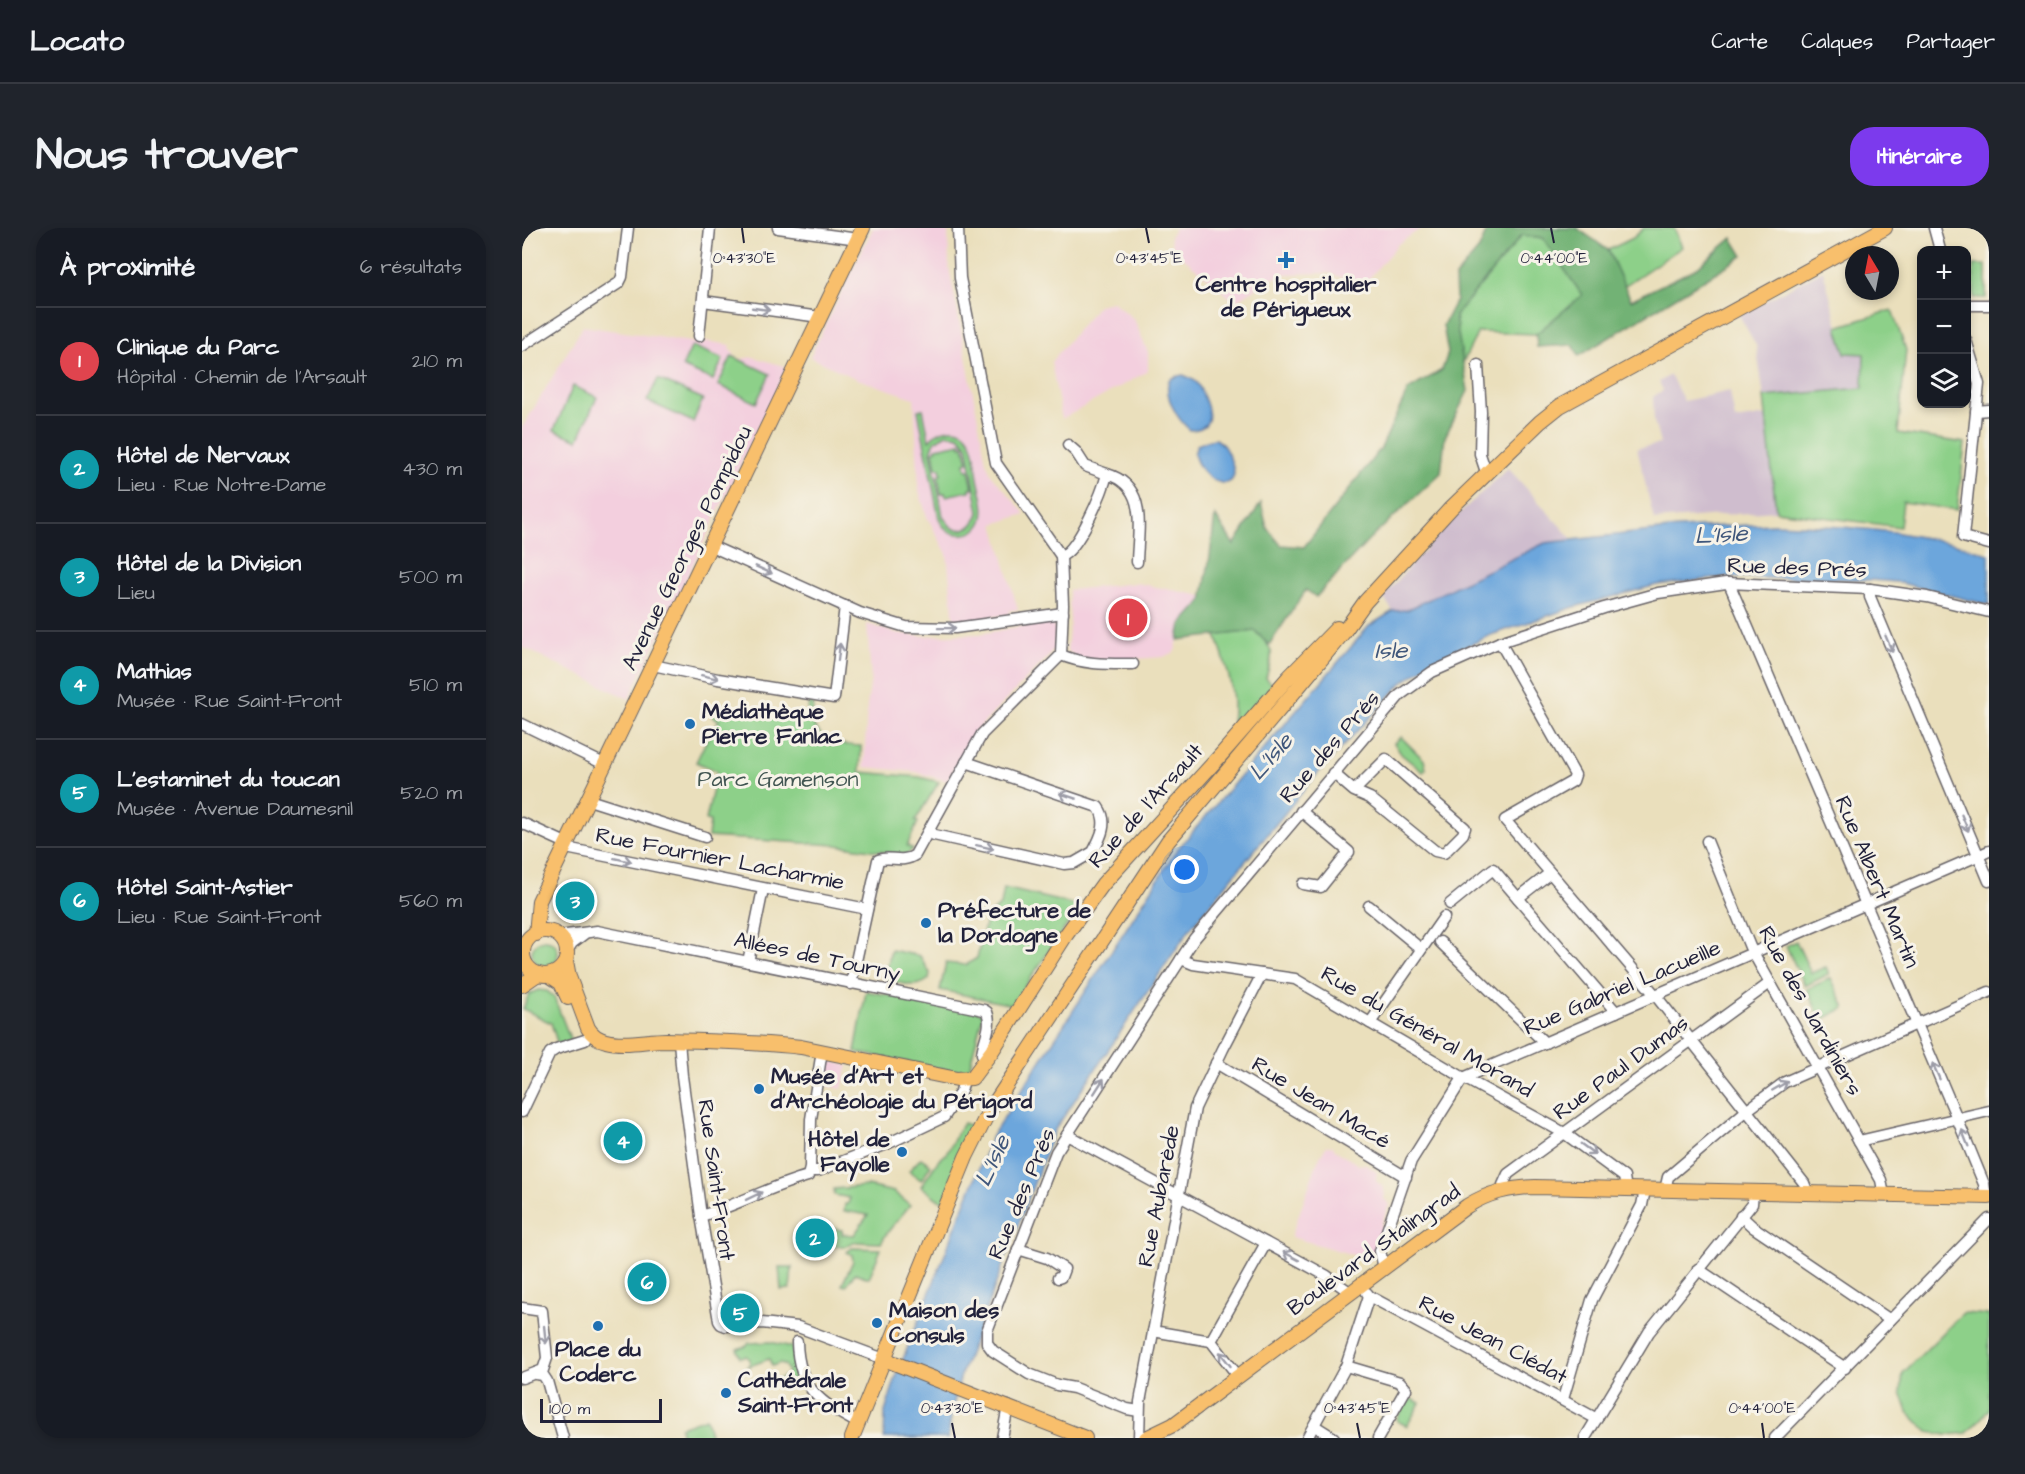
<!DOCTYPE html>
<html lang="fr">
<meta charset="utf-8">
<style>
:root{--surface:#171b24;--page:#20242c;--text:#f1f3f6;--muted:#9ea1a6;--line:#363941;--accent:#7c3aed}
body{margin:0;font-family:"Architects Daughter",sans-serif;background:var(--page);color:var(--text)}
.controls{position:absolute;right:18px;top:18px;display:grid;overflow:hidden;border-radius:12px;box-shadow:0 3px 9px #0003}
.controls button{width:54px;height:54px;display:grid;place-items:center;padding:0;border:0;border-bottom:2px solid var(--line);background:var(--surface);color:var(--text);font:30px sans-serif}
.compass{position:absolute;left:1323px;top:18px;width:54px;height:54px;border-radius:50%;background:var(--surface);box-shadow:0 3px 9px #0003;rotate:350deg}
.scale{position:absolute;left:18px;bottom:15px;width:122px;box-sizing:border-box;padding-left:6px;border:3px solid #22223b;border-top:0;font-size:16px;line-height:21px;white-space:nowrap;color:#22223b;-webkit-text-stroke:4px #f7f3e8;paint-order:stroke}
.you{position:absolute;left:663px;top:642px;width:21px;height:21px;margin:-15px;border:4px solid #fff;border-radius:50%;background:#1a73e8;box-shadow:0 0 0 9px #1a73e833}
.badge{display:grid;place-items:center;width:39px;height:39px;border-radius:50%;background:var(--accent);color:#fff;font-size:20px;font-weight:700}
.pin{position:absolute;translate:-50% -50%;border:3px solid #fff;box-shadow:0 2px 6px #0006}
.list{margin:0;padding:0;list-style:none}
h2{display:flex;justify-content:space-between;align-items:center;height:78px;margin:0;padding:0 24px;font-size:26px}
h2 small{font-size:20px;font-weight:400;color:var(--muted)}
.list li{display:grid;grid-template-columns:39px 1fr auto;gap:18px;align-items:center;box-sizing:border-box;height:108px;padding:0 24px;border-top:2px solid var(--line)}
.list b{display:block;font-size:22px;white-space:nowrap}
.list p{margin:0;font-size:20px;white-space:nowrap;color:var(--muted)}
.list em{font-size:20px;font-style:normal;color:var(--muted)}
.icon{flex:none;width:33px;height:33px;fill:none;stroke:currentColor;stroke-width:2;stroke-linecap:round;stroke-linejoin:round}
.map{position:relative;flex:none;width:1467px;height:1210px;overflow:hidden;border-radius:24px}
header{display:flex;align-items:center;gap:36px;box-sizing:border-box;height:84px;padding:0 30px;background:var(--surface);border-bottom:2px solid var(--line)}
header strong{font-size:28px}
nav{display:flex;gap:33px;margin-inline-start:auto;font-size:21px}
.intro{display:flex;align-items:center;justify-content:space-between;box-sizing:border-box;height:144px;padding:0 36px}
h1{margin:0;font-size:42px}
.button{padding:15px 27px;border-radius:24px;background:var(--accent);color:#fff;font-size:21px;font-weight:700}
main{display:flex;gap:36px;padding:0 36px}
aside{flex:1;background:var(--surface);border-radius:24px;box-shadow:0 3px 9px #0003}
.map>svg:first-child{display:block}
.built{fill:#f3cfde}
.industrial{fill:#cfbdce}
.green{fill:#8dd089;stroke:#587962;stroke-width:1.5;fill-rule:evenodd}
.forest{fill:#72b275;stroke:#4a6a58;stroke-width:1.5}
.water{fill:#6ca6dc;stroke:#47648c;stroke-width:1.5}
.lines{fill:none;stroke-linecap:round;stroke-linejoin:round}
.minor-casing{stroke:#686468;stroke-width:13}
.major-casing{stroke:#686468;stroke-width:16}
.minor{stroke:#fff;stroke-width:10}
.major{stroke:#f8bf6c;stroke-width:14}
.oneway{stroke:#9c9ca7}
.ticks{fill:none;stroke:#22223b;stroke-width:2}
.poi-dot{fill:#1f6fb2;stroke:#f7f3e8;stroke-width:2}
.labels{text-anchor:middle;dominant-baseline:central;stroke-width:6;stroke-linejoin:round;paint-order:stroke}
.poi-label{font-size:22px;font-weight:bold;fill:#22223b;stroke:#f7f3e8;text-anchor:start}
.street-label{font-size:22px;fill:#22223b;stroke:#f7f3e8}
.park-label{font-size:22px;fill:#425652;stroke:#f7f3e8}
.water-label{font-size:24px;font-style:italic;fill:#40577b;stroke:#f7f3e8}
.ticks-label{font-size:15px;text-anchor:middle;fill:#22223b;stroke:#f7f3e8;stroke-width:6;stroke-linejoin:round;paint-order:stroke}
</style>
<header>
<strong>Locato</strong>
<nav><a>Carte</a><a>Calques</a><a>Partager</a></nav>
</header>
<div class="intro"><h1>Nous trouver</h1><a class="button">Itinéraire</a></div>
<main>
<aside>
<h2>À proximité<small>6 résultats</small></h2>
<ul class="list">
<li><span class="badge" style="background:#e0444e">1</span><div><b>Clinique du Parc</b><p>Hôpital · Chemin de l'Arsault</p></div><em>210 m</em></li>
<li><span class="badge" style="background:#0f9aa8">2</span><div><b>Hôtel de Nervaux</b><p>Lieu · Rue Notre-Dame</p></div><em>430 m</em></li>
<li><span class="badge" style="background:#0f9aa8">3</span><div><b>Hôtel de la Division</b><p>Lieu</p></div><em>500 m</em></li>
<li><span class="badge" style="background:#0f9aa8">4</span><div><b>Mathias</b><p>Musée · Rue Saint-Front</p></div><em>510 m</em></li>
<li><span class="badge" style="background:#0f9aa8">5</span><div><b>L'estaminet du toucan</b><p>Musée · Avenue Daumesnil</p></div><em>520 m</em></li>
<li><span class="badge" style="background:#0f9aa8">6</span><div><b>Hôtel Saint-Astier</b><p>Lieu · Rue Saint-Front</p></div><em>560 m</em></li>
</ul>
</aside>
<div class="map">
<svg width="1467" height="1210" viewBox="0 0 1467 1210">
<rect width="100%" height="100%" fill="#f7f3e8"/>
<filter id="ink" filterUnits="userSpaceOnUse"><feTurbulence type="fractalNoise" baseFrequency=".0167" numOctaves="2"/><feDisplacementMap in="SourceGraphic" scale="12" xChannelSelector="R" yChannelSelector="G"/><feConvolveMatrix kernelMatrix="1 2 1 2 8 2 1 2 1" color-interpolation-filters="sRGB"/></filter>
<filter id="wash" filterUnits="userSpaceOnUse"><feTurbulence type="fractalNoise" baseFrequency=".008" numOctaves="4" result="noise"/><feDisplacementMap in="SourceGraphic" scale="24" xChannelSelector="R" yChannelSelector="G"/><feGaussianBlur stdDeviation="1.35" result="paint"/><feColorMatrix in="noise" values="0 0 0 0 0 0 0 0 0 0 0 0 0 0 0 0 0 1.4 0 .05"/><feComposite in="paint" operator="in"/></filter>
<g filter="url(#wash)">
<rect width="100%" height="100%" fill="#eadfbc"/>
<g class="built">
<path d="M351 0H426L427 39 464 234 469 246 503 286 472 296 496 382H488L486 387 432 394 425 326 405 289 397 263 392 170 335 151 288 129Z"/>
<path d="M653 0H900L876 16 844 54 837 55 806 45 762 46 745 53 713 74 651 21 648 9Z"/>
<path d="M591 74 612 91 626 124V143L540 191 529 134 576 77Z"/>
<path d="M61 98 182 116 183 113 209 117 208 121 213 128 219 131 231 129 265 139 107 471 0 419V200Z"/>
<path d="M614 355 681 368 680 373 659 396 654 421 651 425 641 429 588 433 556 431 545 422 548 394 547 362Z"/>
<path d="M522 394 530 396 534 402 532 420 526 429 454 503 425 553 394 544 342 539 345 478 349 451 345 396 375 405 401 408 458 406Z"/>
<path d="M302 832 326 837 320 861 298 856Z"/>
<path d="M805 917 808 919 810 917 813 922 837 937 843 936 855 944 854 953 861 959 863 967 861 971 865 973 867 977 859 997 862 998 849 1032 769 1009 796 932Z"/>
</g>
<g class="industrial">
<path d="M1301 42 1323 125 1342 126 1341 160 1242 169 1234 117 1217 87Z"/>
<path d="M1148 147 1162 173 1208 163 1213 192 1245 187 1254 283 1132 292 1115 220 1138 216 1132 193 1131 169 1141 162 1137 154Z"/>
<path d="M986 240 1050 311 1023 315 885 383H871L861 369 921 301Z"/>
</g>
<g class="green">
<path d="M1122 0H1152L1160 19 1102 58 1086 22 1111 10Z"/>
<path d="M1000 7 1021 10 1061 67 1014 106 956 104 940 136 933 88Z"/>
<path d="M1451 37H1464V70H1452Z"/>
<path d="M1370 82 1384 122 1376 205 1443 215 1435 282 1381 274 1378 299 1254 283 1242 169 1341 160 1342 126 1323 125 1315 99Z"/>
<path d="M170 118 201 131 191 152 160 139Z"/>
<path d="M210 128 248 146 234 175 196 157Z"/>
<path d="M136 151 181 171 171 194 125 173Z"/>
<path d="M51 158 75 169 56 212 32 202Z"/>
<path d="M401 181 407 212C418 200 440 194 449 214 454 225 454 240 456 251 458 263 465 281 460 293 456 302 448 307 438 306 428 306 421 300 417 291L396 182ZM424 206 437 208 445 218 457 284C454 297 444 305 430 300L421 289 409 223 413 213Z"/>
<path d="M439 215V218L442 217 446 234 443 235 444 242H447L451 260H448V263L424 268 423 265 419 266 416 248 419 247 418 240H414L411 223 414 222V220Z"/>
<path d="M733 403C754 423 751 423 744 450L751 457 715 496 710 493C715 465 703 434 694 407Z"/>
<path d="M287 473H291C291 479 290 488 291 493 297 515 321 517 339 518L338 544 397 549 417 554 393 593 396 594 385 618 391 621 384 627 314 617 186 609 188 593 184 592 195 543 174 534 187 507 186 498 192 501 197 492 190 488 196 477 208 480V483L214 484 285 490Z"/>
<path d="M879 509 902 532 904 541 901 544 879 526 872 515Z"/>
<path d="M482 660 558 678 490 777 418 762 424 735 444 737 455 730 465 688 479 677Z"/>
<circle cx="23" cy="725" r="13"/>
<path d="M1274 713 1289 745 1304 739 1307 746 1283 758 1264 718Z"/>
<path d="M369 722 398 728 408 745 407 751C395 762 379 755 363 751Z"/>
<path d="M1309 750 1323 780 1299 792 1285 761Z"/>
<path d="M16 762 25 763 32 769 49 813 36 817 29 795 1 781 7 766Z"/>
<path d="M344 763 455 783 461 786 447 841 441 845 333 824Z"/>
<path d="M441 895 453 899 422 973 417 972 399 958 416 933 424 926Z"/>
<path d="M399 930 409 937 399 952 387 943Z"/>
<path d="M345 958 372 964 388 977 365 1005 359 1015 331 1014 324 1018 307 1019 305 1000 320 1002V1006L332 1007 346 987 322 983 323 976H326L328 970 312 967V961Z"/>
<path d="M330 1020 359 1021 347 1050 333 1045 324 1058 320 1057 331 1033 330 1027 325 1024Z"/>
<path d="M257 1039H270L268 1061 259 1062Z"/>
<path d="M1441 1085 1467 1087V1182L1445 1205 1425 1207 1406 1204 1386 1184 1379 1164 1381 1145Z"/>
<path d="M248 1114 270 1119 275 1141H272L274 1149 257 1159 255 1152 263 1148 266 1144 263 1137 258 1135 250 1138 247 1131 225 1139 228 1135V1131L224 1128 218 1129 215 1121 225 1118 227 1115Z"/>
<path d="M886 1169 898 1175 885 1198 875 1193V1191Z"/>
<path d="M184 1190 189 1210H160L158 1199Z"/>
</g>
<path class="forest" d="M966 0H1055L1086 22 1109 72 1173 41 1210 10 1221 28 1057 128 1051 117 1015 119 1014 106 1060 67 1021 10 1000 7 933 88 946 163 923 209 919 245 848 311 794 369 784 362 747 417 733 403 656 412 659 396 680 373 688 328 693 287 712 317 739 275 745 300 759 317 782 319 859 220 886 162 920 142 926 125 921 97 934 72 933 49 957 21Z"/>
<g class="water">
<path d="M661 147C666 149 671 151 674 154 677 157 679 163 681 167 688 183 693 201 668 202 656 192 641 168 647 152L652 149Z"/>
<path d="M694 211C702 216 704 222 708 230 725 268 681 260 672 226L675 217 687 212Z"/>
<path d="M1254 296 1321 299 1372 304 1431 315 1467 326V377L1375 354 1348 352 1206 349 1135 357 1052 379 969 407 909 435 880 455 796 545 667 702 532 903 439 1147 430 1182 426 1210H362L363 1184 375 1146 470 908 655 622 847 398 871 383 885 382 1023 315 1156 300Z"/>
</g>
</g>
<g filter="url(#ink)">
<g class="lines">
<defs>
<g id="minor">
<path d="M256 0 336 11"/>
<path d="M1412 0 1418 22"/>
<path d="M181 73 298 89"/>
<path d="M1444 77H1467"/>
<path d="M177 108 188 0"/>
<path d="M1444 112 1457 156 1441 309 1467 316"/>
<path d="M0 118 97 55 100 49 106 0"/>
<path d="M956 137 959 184 958 226 965 247"/>
<path d="M1454 183 1467 182"/>
<path d="M546 217 554 224 563 238 585 246"/>
<path d="M189 318 338 385 384 399 433 400 541 385"/>
<path d="M539 328C556 323 581 263 585 246 626 258 616 300 615 334"/>
<path d="M1207 355 1435 890 1462 956 1464 969"/>
<path d="M1348 361V369L1467 653"/>
<path d="M978 414 1053 547 1051 553 983 592 1134 768 1282 955 1286 965"/>
<path d="M539 427C562 437 587 436 611 436"/>
<path d="M131 437 196 451 312 470 323 378"/>
<path d="M0 496 84 537"/>
<path d="M811 545 832 563 848 570 913 623 922 625 941 606 943 600 864 531 832 563"/>
<path d="M67 572 183 609"/>
<path d="M779 583 827 624 799 659 781 656"/>
<path d="M0 595 46 616"/>
<path d="M406 604 412 607 542 636 552 635 571 624C579 609 587 594 576 579L444 534"/>
<path d="M1185 613 1228 719 1359 952 1362 967"/>
<path d="M44 620 345 681"/>
<path d="M996 670 1028 645"/>
<path d="M928 676 971 641 1094 784"/>
<path d="M847 678 899 721"/>
<path d="M37 708 75 703 462 782 465 784C471 799 461 812 460 826L464 832"/>
<path d="M918 714 1023 815"/>
<path d="M45 723 50 715 62 706"/>
<path d="M659 731 671 736 773 751 942 850 1042 905 1102 949 1104 961"/>
<path d="M226 734 241 661"/>
<path d="M329 756 356 632C368 627 380 636 393 627L460 506 539 427 541 377 539 328 474 235 438 50 436 0"/>
<path d="M848 795 922 689"/>
<path d="M157 813 160 848 179 988 197 1093 199 1096 204 1098 240 1095 276 1099 362 1131"/>
<path d="M694 835 884 949"/>
<path d="M0 884 28 825 34 821 63 812"/>
<path d="M545 907 805 1048 829 1065"/>
<path d="M1337 913 1467 883"/>
<path d="M288 943H296L365 916 422 889 439 863 442 852"/>
<path d="M981 962V957L986 946 1248 755"/>
<path d="M1143 962 1146 949 1224 883 1263 854 1467 764"/>
<path d="M179 988C216 977 249 958 286 948L288 940 289 891 300 823"/>
<path d="M1219 988 1231 999 1368 1092"/>
<path d="M496 1021 525 1030 542 1041 539 1049 536 1050"/>
<path d="M862 1040 858 1023 889 933 941 850 1467 623"/>
<path d="M1176 1041 1323 1140"/>
<path d="M847 1068 1075 1191"/>
<path d="M0 1080 20 1083 25 1130 21 1142 0 1150"/>
<path d="M631 1103 689 1113 716 1148"/>
<path d="M689 1113 744 1015"/>
<path d="M275 1114C276 1160 298 1175 336 1195"/>
<path d="M824 1138 878 1154 884 1161 856 1210"/>
<path d="M14 1146 21 1147 25 1153 41 1210"/>
<path d="M1041 1171 1070 1072 1120 977 1123 962"/>
<path d="M617 1183 605 1181 552 1160 535 1157 507 1146 471 1123 465 1115V1103L534 924 672 711 878 467 910 444 978 414 1082 380 1136 365 1204 355 1348 361 1405 369 1467 384"/>
<path d="M793 1198 812 1210"/>
<path d="M480 1210 486 1178"/>
<path d="M617 1210 618 1174 673 880 701 821 740 746"/>
<path d="M785 1210 824 1138 847 1068 845 1065"/>
<path d="M1063 1210 1127 1104 1230 976 1231 964"/>
<path d="M1253 1210 1467 991"/>
</g>
<g id="major">
<circle cx="23" cy="725" r="22"/>
<path d="M14 706 17 673 341 0"/>
<path d="M44 733 47 749 66 800C70 807 75 811 84 813 102 818 125 812 144 812 189 813 234 814 279 819L435 851 450 850 470 823 544 707 581 656 698 528 766 450 815 400"/>
<path d="M27 747 39 755 46 770"/>
<path d="M0 757 16 746"/>
<path d="M362 1131 563 1210"/>
<path d="M330 1210 444 929 466 885 646 613 773 463 821 405 843 374 929 280 1018 194 1038 178 1363 0"/>
<path d="M624 1210 651 1197 945 978C967 964 988 960 1013 959L1467 969"/>
</g>
</defs>
<use href="#minor" class="minor-casing"/>
<use href="#major" class="major-casing"/>
<use href="#minor" class="minor"/>
<use href="#major" class="major"/>
</g>
<defs><path id="oneway-shaft" d="M-6 0H5M1.5-3L5.5 0L1.5 3" fill="none" stroke-width="1.6" stroke-linecap="round" stroke-linejoin="round" transform="scale(1.5)"/></defs>
<g class="oneway">
<use href="#oneway-shaft" transform="translate(239 81) rotate(8)"/>
<use href="#oneway-shaft" transform="translate(242 342) rotate(24)"/>
<use href="#oneway-shaft" transform="translate(425 400) rotate(-1)"/>
<use href="#oneway-shaft" transform="translate(1367 416) rotate(67)"/>
<use href="#oneway-shaft" transform="translate(317 424) rotate(-83)"/>
<use href="#oneway-shaft" transform="translate(188 449) rotate(12)"/>
<use href="#oneway-shaft" transform="translate(546 568) rotate(-162)"/>
<use href="#oneway-shaft" transform="translate(1443 595) rotate(67)"/>
<use href="#oneway-shaft" transform="translate(463 619) rotate(12)"/>
<use href="#oneway-shaft" transform="translate(101 632) rotate(12)"/>
<use href="#oneway-shaft" transform="translate(1414 843) rotate(-114)"/>
<use href="#oneway-shaft" transform="translate(577 858) rotate(-57)"/>
<use href="#oneway-shaft" transform="translate(1258 858) rotate(-30)"/>
<use href="#oneway-shaft" transform="translate(1443 910) rotate(-112)"/>
<use href="#oneway-shaft" transform="translate(1066 921) rotate(36)"/>
<use href="#oneway-shaft" transform="translate(232 968) rotate(-26)"/>
<use href="#oneway-shaft" transform="translate(769 1028) rotate(-152)"/>
<use href="#oneway-shaft" transform="translate(23 1107) rotate(84)"/>
<use href="#oneway-shaft" transform="translate(703 1131) rotate(-128)"/>
</g>
</g>
<path class="ticks" d="M220 0 222 15M624 0 627 15M1029 0 1032 15M430 1195 433 1210M835 1195 838 1210M1240 1195 1242 1210"/>
<g class="poi-dot">
<path d="M761 23h6v6h6v6h-6v6h-6v-6h-6v-6h6z"/>
<circle cx="168" cy="496" r="6"/>
<circle cx="404" cy="695" r="6"/>
<circle cx="237" cy="861" r="6"/>
<circle cx="380" cy="924" r="6"/>
<circle cx="355" cy="1095" r="6"/>
<circle cx="76" cy="1098" r="6"/>
<circle cx="204" cy="1165" r="6"/>
</g>
<g class="labels">
<g class="poi-label">
<text x="764" y="56" text-anchor="middle">Centre hospitalier<tspan x="764" dy="25">de Périgueux</tspan></text>
<text x="180" y="483">Médiathèque<tspan x="180" dy="25">Pierre Fanlac</tspan></text>
<text x="416" y="682">Préfecture de<tspan x="416" dy="25">la Dordogne</tspan></text>
<text x="249" y="848">Musée d'Art et<tspan x="249" dy="25">d'Archéologie du Périgord</tspan></text>
<text x="368" y="911" text-anchor="end">Hôtel de<tspan x="368" dy="25">Fayolle</tspan></text>
<text x="367" y="1082">Maison des<tspan x="367" dy="25">Consuls</tspan></text>
<text x="76" y="1121" text-anchor="middle">Place du<tspan x="76" dy="25">Coderc</tspan></text>
<text x="216" y="1152">Cathédrale<tspan x="216" dy="25">Saint-Front</tspan></text>
</g>
<g class="street-label">
<text transform="translate(165 320) rotate(-64)">Avenue Georges Pompidou</text>
<text transform="translate(1275 340) rotate(2)">Rue des Prés</text>
<text transform="translate(808 519) rotate(-49)">Rue des Prés</text>
<text transform="translate(624 578) rotate(-48)">Rue de l'Arsault</text>
<text transform="translate(198 631) rotate(11)">Rue Fournier Lacharmie</text>
<text transform="translate(1355 654) rotate(67)">Rue Albert Martin</text>
<text transform="translate(295 729) rotate(12)">Allées de Tourny</text>
<text transform="translate(1100 760) rotate(-23)">Rue Gabriel Lacueille</text>
<text transform="translate(1288 783) rotate(61)">Rue des Jardiniers</text>
<text transform="translate(905 804) rotate(30)">Rue du Général Morand</text>
<text transform="translate(1099 840) rotate(-36)">Rue Paul Dumas</text>
<text transform="translate(799 875) rotate(31)">Rue Jean Macé</text>
<text transform="translate(194 952) rotate(82)">Rue Saint-Front</text>
<text transform="translate(500 966) rotate(-67)">Rue des Prés</text>
<text transform="translate(637 968) rotate(-79)">Rue Aubarède</text>
<text transform="translate(852 1022) rotate(-36)">Boulevard Stalingrad</text>
<text transform="translate(971 1112) rotate(28)">Rue Jean Clédat</text>
</g>
<g class="park-label">
<text x="256" y="551">Parc Gamenson</text>
</g>
<g class="water-label">
<text transform="translate(1199 307) rotate(-3)">L'Isle</text>
<text x="869" y="423">Isle</text>
<text transform="translate(749 529) rotate(-49)">L'Isle</text>
<text transform="translate(471 933) rotate(-65)">L'Isle</text>
</g>
</g>
<g class="ticks-label">
<text x="222" y="35">0°43'30"E</text>
<text x="627" y="35">0°43'45"E</text>
<text x="1032" y="35">0°44'00"E</text>
<text x="430" y="1185">0°43'30"E</text>
<text x="835" y="1185">0°43'45"E</text>
<text x="1240" y="1185">0°44'00"E</text>
</g>
</svg>
<div class="controls">
<button>+</button>
<button>−</button>
<button><svg class="icon" aria-label="layers" viewBox="0 0 24 24"><path d="M12 4l9 5-9 5-9-5zM3 14l9 5 9-5"/></svg></button>
</div>
<svg class="compass" viewBox="-18 -18 36 36"><path d="M0-13l5 13h-10z" fill="#e53935"/><path d="M0 13l5-13h-10z" fill="#9ea1a6"/></svg>
<div class="scale">100 m</div>
<div class="you"></div>
<div class="pin badge" style="left:606px;top:390px;background:#e0444e">1</div>
<div class="pin badge" style="left:293px;top:1010px;background:#0f9aa8">2</div>
<div class="pin badge" style="left:53px;top:673px;background:#0f9aa8">3</div>
<div class="pin badge" style="left:101px;top:913px;background:#0f9aa8">4</div>
<div class="pin badge" style="left:218px;top:1085px;background:#0f9aa8">5</div>
<div class="pin badge" style="left:125px;top:1054px;background:#0f9aa8">6</div>
</div>
</main>
